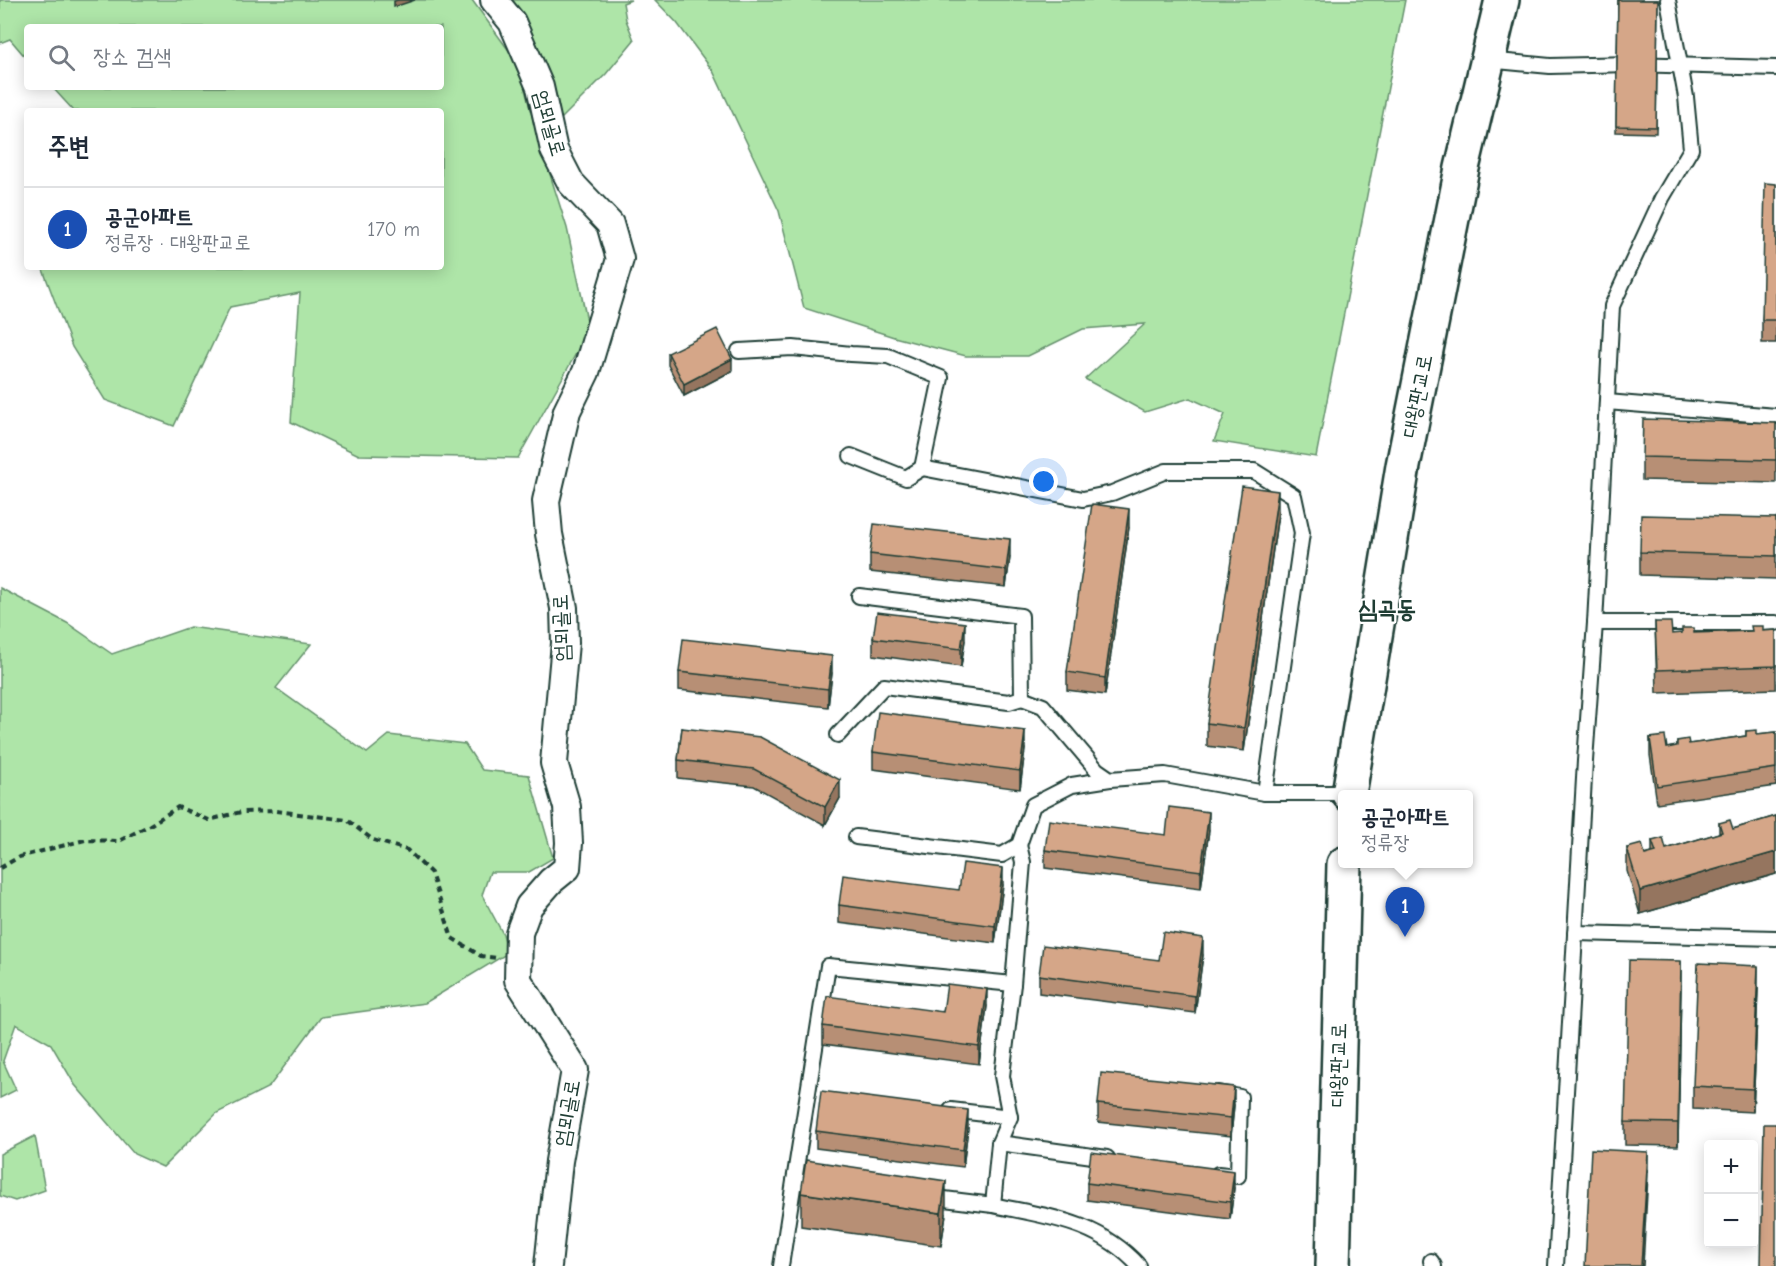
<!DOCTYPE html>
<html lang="ko">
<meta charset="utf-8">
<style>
:root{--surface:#fff;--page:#f6f6f7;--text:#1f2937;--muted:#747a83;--line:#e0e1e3;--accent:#0b8043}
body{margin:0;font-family:"Comic Neue","Poor Story",sans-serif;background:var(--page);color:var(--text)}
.controls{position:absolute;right:18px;bottom:18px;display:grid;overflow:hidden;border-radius:6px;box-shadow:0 3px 15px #0003}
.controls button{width:54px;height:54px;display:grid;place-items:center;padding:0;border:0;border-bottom:2px solid var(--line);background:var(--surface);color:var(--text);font:30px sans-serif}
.you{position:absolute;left:1044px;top:482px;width:21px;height:21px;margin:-15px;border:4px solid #fff;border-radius:50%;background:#1a73e8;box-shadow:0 0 0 9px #1a73e833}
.badge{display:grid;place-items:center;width:39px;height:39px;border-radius:50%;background:var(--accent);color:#fff;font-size:20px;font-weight:700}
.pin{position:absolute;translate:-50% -50px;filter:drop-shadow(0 2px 3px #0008)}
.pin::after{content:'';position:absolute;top:32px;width:21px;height:18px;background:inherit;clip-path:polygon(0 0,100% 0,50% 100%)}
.popup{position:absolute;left:1338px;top:790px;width:135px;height:78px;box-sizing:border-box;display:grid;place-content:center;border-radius:6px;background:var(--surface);filter:drop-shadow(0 2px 4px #0005);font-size:20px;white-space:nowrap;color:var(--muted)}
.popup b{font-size:22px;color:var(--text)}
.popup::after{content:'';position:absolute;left:50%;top:100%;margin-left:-12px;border:12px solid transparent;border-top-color:var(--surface)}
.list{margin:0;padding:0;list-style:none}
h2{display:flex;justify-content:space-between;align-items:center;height:78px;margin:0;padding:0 24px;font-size:26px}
h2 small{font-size:20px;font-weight:400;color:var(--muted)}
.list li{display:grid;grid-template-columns:39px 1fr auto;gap:18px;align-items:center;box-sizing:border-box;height:84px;padding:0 24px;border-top:2px solid var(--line)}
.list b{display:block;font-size:22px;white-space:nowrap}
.list p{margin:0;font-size:20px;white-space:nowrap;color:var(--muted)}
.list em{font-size:20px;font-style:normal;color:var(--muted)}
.icon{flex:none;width:33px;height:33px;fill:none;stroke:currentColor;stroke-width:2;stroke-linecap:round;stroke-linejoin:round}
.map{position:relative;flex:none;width:1776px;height:1266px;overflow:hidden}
.search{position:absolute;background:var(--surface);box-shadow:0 3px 15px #0003;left:24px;top:24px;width:420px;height:66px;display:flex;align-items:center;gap:15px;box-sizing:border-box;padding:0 21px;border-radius:6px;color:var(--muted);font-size:22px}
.panel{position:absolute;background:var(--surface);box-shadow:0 3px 15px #0003;left:24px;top:108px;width:420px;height:162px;border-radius:6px}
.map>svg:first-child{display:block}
.green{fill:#aee5a8;stroke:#66916e;stroke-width:1.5}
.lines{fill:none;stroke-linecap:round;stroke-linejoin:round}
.service-casing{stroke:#1f3d34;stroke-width:18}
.minor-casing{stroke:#1f3d34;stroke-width:30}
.primary-casing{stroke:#1f3d34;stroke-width:38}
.path{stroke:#1f3d34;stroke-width:4;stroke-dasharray:6 4.5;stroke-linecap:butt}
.service{stroke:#fff;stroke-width:14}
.minor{stroke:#fff;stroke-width:26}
.primary{stroke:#fff;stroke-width:33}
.wall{fill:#b78f75;stroke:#1f3d34;stroke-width:1.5}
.shaded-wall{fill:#95745f;stroke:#1f3d34;stroke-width:1.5}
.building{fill:#d5a688;stroke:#1f3d34;stroke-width:1.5}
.labels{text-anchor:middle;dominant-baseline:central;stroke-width:4.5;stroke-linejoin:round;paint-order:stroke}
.street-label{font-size:21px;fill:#1f3d34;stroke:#fff}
.quarter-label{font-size:24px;font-weight:bold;fill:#1f3d34;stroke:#fff}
</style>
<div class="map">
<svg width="1776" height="1266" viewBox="0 0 1776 1266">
<rect width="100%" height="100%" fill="#fff"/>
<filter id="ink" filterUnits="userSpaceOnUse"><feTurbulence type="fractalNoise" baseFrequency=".0167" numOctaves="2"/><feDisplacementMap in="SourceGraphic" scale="12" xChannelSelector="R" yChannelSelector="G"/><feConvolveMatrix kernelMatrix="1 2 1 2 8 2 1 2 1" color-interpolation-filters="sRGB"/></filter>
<g filter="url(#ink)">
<g class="green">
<path d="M0 0H472L518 63 535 127 567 228 589 330 518 458 359 455 291 422 300 293 230 307 174 426 105 400 72 347 42 267H441V111H74L52 87H441V27H27V59L10 39 0 43Z"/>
<path d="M503 0H631L623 3 626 20 634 40 606 74 558 122Z"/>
<path d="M655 0H1405L1316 457 1214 441 1225 414 1190 398 1145 412 1085 379 1145 324 1083 329 1028 356H966L894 337 804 308 779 211 713 71 677 23Z"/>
<path d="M0 588 67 623 112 654 190 627 311 644 276 688 367 753 389 735 465 744 482 770 529 775 553 858 529 872H490L482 895 503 934 508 953 425 1003 321 1017 269 1087 217 1113 163 1167 134 1154 75 1085 51 1044 16 1024 3 1061 16 1090 0 1098Z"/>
<path d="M35 1136 45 1190 15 1201 0 1196V1154Z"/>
</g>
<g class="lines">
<defs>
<g id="service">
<path d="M1487 60 1550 66 1630 64 1776 68"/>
<path d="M739 351 793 348 851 354 888 356 941 378 922 468 1083 499 1112 493 1166 471H1254L1294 496 1302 533 1265 793"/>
<path d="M1607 402 1776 416"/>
<path d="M851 456 906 478 922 468"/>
<path d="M859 596 1021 616 1022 698 1043 706 1097 770 1110 779"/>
<path d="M1595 623H1776"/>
<path d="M838 735 884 686 1009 702 1022 698"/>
<path d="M856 837 1002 855 1019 845 1033 805 1072 785 1110 779 1165 775 1265 793H1349"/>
<path d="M1575 933 1776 938"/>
<path d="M1218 1093 1240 1097 1238 1176 1218 1174"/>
<path d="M951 1110 1010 1117"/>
<path d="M999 1143 1107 1158"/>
<path d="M794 1181 828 966 1013 984"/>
<path d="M928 1197 993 1205 999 1143 1010 1117 1002 1076 1013 984 1023 862 1019 845"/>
<path d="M993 1205C1049 1217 1098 1221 1139 1266"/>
<path d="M1431 1261 1434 1266"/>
<path d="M781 1266 794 1181 819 1184"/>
<path d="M1556 1266 1585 761 1595 623 1612 306 1662 198 1691 149 1686 97 1668 0"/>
</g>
<path id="minor" d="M494 0 512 22 540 87 554 150 571 183 610 224 620 259 586 372 567 411 546 501 549 534 564 608 565 643 554 763 567 807 569 843 567 868 551 881 529 906 519 933 518 980 575 1070 559 1161 548 1266"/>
<g id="primary">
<path d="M1349 794 1403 466 1462 168 1502 0"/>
<path d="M1333 1266 1344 864"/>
</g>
</defs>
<use href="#service" class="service-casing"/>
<use href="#minor" class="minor-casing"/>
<use href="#primary" class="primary-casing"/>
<path class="path" d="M0 868 19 857 85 840 119 841 150 825 178 807 209 820 241 812 276 811 347 820 373 840 407 850 431 873 452 938 481 956 497 958"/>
<use href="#service" class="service"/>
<use href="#minor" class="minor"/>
<use href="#primary" class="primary"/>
</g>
<g class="wall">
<path d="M1618 0H1658L1656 133 1616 132Z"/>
<path d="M1776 184V343H1762V320Z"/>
<path d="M668 353 732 371 684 396 668 365Z"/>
<path d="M1776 423V483L1642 480V457Z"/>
<path d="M1278 514 1244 751 1207 746V723Z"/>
<path d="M1776 518V579L1640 575V552Z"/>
<path d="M1129 527 1105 695 1067 690V672Z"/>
<path d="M870 554 1010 557 1006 587 870 572Z"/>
<path d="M1655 622 1672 634 1776 630V689L1657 693Z"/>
<path d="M873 638 965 640 961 667 873 655Z"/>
<path d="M679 672 832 673 828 707 679 690Z"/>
<path d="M682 728 840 798 825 825 754 786 678 778V760Z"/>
<path d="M1746 731 1757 734 1776 732V786L1657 803 1650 755V738L1667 748 1677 746V741L1689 744 1746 736Z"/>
<path d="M1025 749 1020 789 873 769V752Z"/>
<path d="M1776 816V874L1640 914 1627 871V848L1645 855 1652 853V841L1666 849 1719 833V823L1733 829Z"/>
<path d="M1209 830 1201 888 1045 868V850Z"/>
<path d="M1003 885 995 943 839 923V905Z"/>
<path d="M1203 955 1195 1013 1039 993V975Z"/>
<path d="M1681 984 1678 1146 1625 1145V1122Z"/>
<path d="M1758 989 1753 1112 1693 1109V1086Z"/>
<path d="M987 1006 979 1064 823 1044V1026Z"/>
<path d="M1098 1104 1234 1105 1231 1136 1098 1122Z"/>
<path d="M968 1128 963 1167 816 1148V1131Z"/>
<path d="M1087 1183 1234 1188 1230 1219 1087 1200Z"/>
<path d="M801 1193 946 1214 941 1246 801 1226Z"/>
</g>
<g class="shaded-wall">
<path d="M398 0H415L394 7V1Z"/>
<path d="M732 359V371L684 396V384Z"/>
<path d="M1278 491V514L1244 751V728Z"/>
<path d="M1129 509V527L1105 695V678Z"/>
<path d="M1010 539V557L1006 587V570Z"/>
<path d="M965 623V640L961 667V649Z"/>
<path d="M832 656V673L828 707V689Z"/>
<path d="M1025 731V749L1020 789V771Z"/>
<path d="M840 780V798L825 825V807Z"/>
<path d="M1209 812V830L1201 888V871Z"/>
<path d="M1776 852V874L1640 914V891Z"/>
<path d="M1003 868V885L995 943V926Z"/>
<path d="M1203 938V955L1195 1013V996Z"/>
<path d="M1681 961V984L1678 1146V1123Z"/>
<path d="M1758 966V989L1753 1112V1089Z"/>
<path d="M987 989V1006L979 1064V1047Z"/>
<path d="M1234 1087V1105L1231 1136V1118Z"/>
<path d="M968 1110V1128L963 1167V1150Z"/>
<path d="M1648 1152V1175L1643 1266H1641Z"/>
<path d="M1234 1171V1188L1230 1219V1202Z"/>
<path d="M946 1181V1214L941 1246V1213Z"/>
</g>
<g class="building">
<path d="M1618 0H1658L1656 127 1616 126Z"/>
<path d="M1765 183 1776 184V320H1762Z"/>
<path d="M717 329 732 359 684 384 668 353Z"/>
<path d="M1643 419 1776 423V460L1642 457Z"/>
<path d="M1242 486 1278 491 1244 728 1207 723Z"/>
<path d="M1092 504 1129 509 1105 678 1067 672Z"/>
<path d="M1641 515 1776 518V556L1640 552Z"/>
<path d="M874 524 1010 539 1006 570 870 554Z"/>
<path d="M877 612 965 623 961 649 873 638Z"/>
<path d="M1655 622H1671L1672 634 1682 633V628H1694V633L1752 631 1751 626H1763V631L1776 630V666L1657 670Z"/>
<path d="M683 639 832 656 828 689 679 672Z"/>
<path d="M878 712 1025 731 1020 771 873 752Z"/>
<path d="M682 728 760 737 840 780 825 807 754 769 678 760Z"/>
<path d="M1757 730V734L1776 732V768L1657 786 1650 738 1665 736 1667 748 1677 746V741L1688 739 1689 744 1746 736V731Z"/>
<path d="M1169 807 1209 812 1201 871 1045 850 1049 820 1166 835Z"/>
<path d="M1776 816V852L1640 891 1627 848 1642 844 1645 855 1656 852 1652 841 1663 838 1666 849 1722 832 1719 823 1730 820 1733 829Z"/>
<path d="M963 863 1003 868 995 926 839 905 843 875 959 890Z"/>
<path d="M1163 932 1203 938 1195 996 1039 975 1043 945 1159 960Z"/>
<path d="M1629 960 1681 961 1678 1123 1625 1122Z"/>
<path d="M1698 963 1758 966 1753 1089 1693 1086Z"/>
<path d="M947 984 987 989 979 1047 823 1026 827 996 943 1012Z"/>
<path d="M1101 1073 1234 1087 1231 1118 1098 1104Z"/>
<path d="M821 1091 968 1110 963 1150 816 1131Z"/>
<path d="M1764 1124H1776V1266H1761Z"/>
<path d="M1591 1149 1648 1152 1641 1266H1585Z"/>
<path d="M1091 1152 1234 1171 1230 1202 1087 1183Z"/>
<path d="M806 1160 946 1181 941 1213 801 1193Z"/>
</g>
</g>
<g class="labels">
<g class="street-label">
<text transform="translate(550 123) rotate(74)">엄뫼골로</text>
<text transform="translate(1417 396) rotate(-79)">대왕판교로</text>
<text transform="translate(561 628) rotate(-92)">엄뫼골로</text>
<text transform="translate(1338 1065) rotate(-89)">대왕판교로</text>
<text transform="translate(567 1113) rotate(-80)">엄뫼골로</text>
</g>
<g class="quarter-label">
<text x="1387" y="609">심곡동</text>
</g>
</g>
</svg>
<div class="controls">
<button>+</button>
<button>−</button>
</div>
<div class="you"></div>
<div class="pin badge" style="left:1405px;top:937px;background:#1a4fb4">1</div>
<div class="popup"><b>공군아파트</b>정류장</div>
<div class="search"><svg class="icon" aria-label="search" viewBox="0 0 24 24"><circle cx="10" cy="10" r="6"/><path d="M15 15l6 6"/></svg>장소 검색</div>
<section class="panel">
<h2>주변<small></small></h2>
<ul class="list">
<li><span class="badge" style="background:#1a4fb4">1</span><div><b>공군아파트</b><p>정류장 · 대왕판교로</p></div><em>170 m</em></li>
</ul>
</section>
</div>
